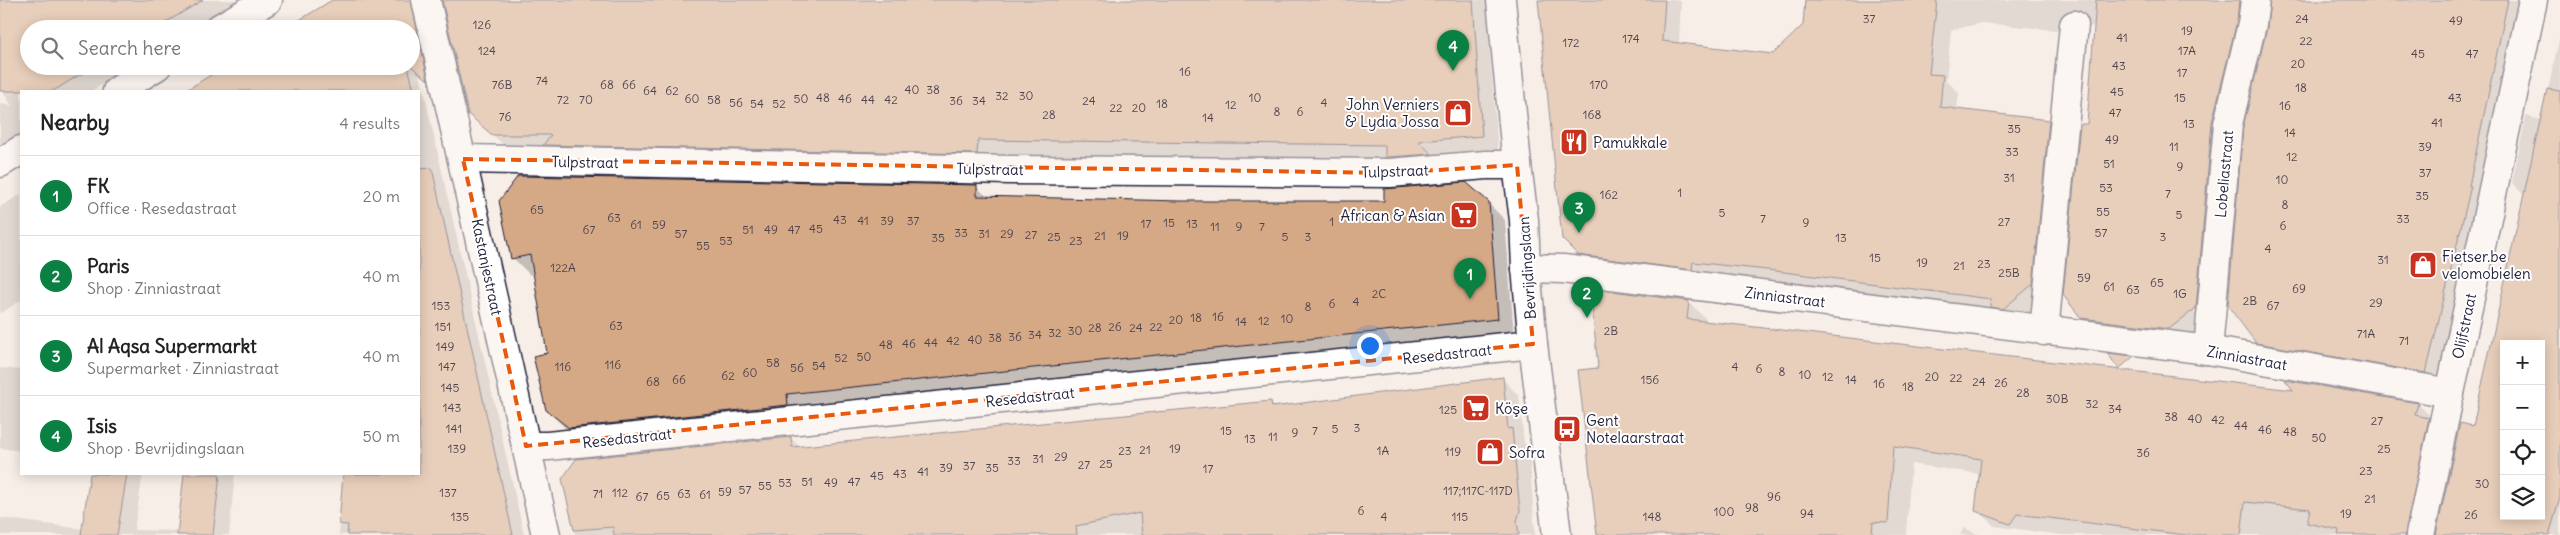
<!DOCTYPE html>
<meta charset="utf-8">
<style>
:root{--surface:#fff;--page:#f2f2f2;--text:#222;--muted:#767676;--line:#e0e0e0;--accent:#0b8043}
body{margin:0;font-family:Delius,sans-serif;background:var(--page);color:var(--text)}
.controls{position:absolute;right:15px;bottom:15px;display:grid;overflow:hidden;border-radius:0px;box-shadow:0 2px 12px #0003}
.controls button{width:45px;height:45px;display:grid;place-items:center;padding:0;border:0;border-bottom:1px solid var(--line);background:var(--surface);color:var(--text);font:25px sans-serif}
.you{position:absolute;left:1369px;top:345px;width:18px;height:18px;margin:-12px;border:4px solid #fff;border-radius:50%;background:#1a73e8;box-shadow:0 0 0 8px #1a73e833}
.badge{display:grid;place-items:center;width:32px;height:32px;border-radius:50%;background:var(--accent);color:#fff;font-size:16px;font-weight:700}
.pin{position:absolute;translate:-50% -41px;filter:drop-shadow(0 1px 2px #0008)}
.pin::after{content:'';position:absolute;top:26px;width:18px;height:15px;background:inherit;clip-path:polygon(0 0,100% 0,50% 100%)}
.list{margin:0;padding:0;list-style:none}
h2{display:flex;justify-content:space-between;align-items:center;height:65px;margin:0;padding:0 20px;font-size:21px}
h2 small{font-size:16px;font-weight:400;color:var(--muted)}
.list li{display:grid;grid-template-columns:32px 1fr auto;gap:15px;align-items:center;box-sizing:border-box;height:80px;padding:0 20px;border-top:1px solid var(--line)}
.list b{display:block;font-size:19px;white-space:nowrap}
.list p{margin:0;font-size:16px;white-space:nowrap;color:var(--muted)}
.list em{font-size:16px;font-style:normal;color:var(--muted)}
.icon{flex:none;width:28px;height:28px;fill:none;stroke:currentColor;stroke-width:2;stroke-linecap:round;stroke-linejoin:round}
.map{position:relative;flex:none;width:2560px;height:535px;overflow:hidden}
.search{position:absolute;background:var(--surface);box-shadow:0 2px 12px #0003;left:20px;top:20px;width:400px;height:55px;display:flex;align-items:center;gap:12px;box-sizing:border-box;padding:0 18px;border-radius:28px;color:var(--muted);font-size:19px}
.panel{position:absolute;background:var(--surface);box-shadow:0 2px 12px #0003;left:20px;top:90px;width:400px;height:385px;border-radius:0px}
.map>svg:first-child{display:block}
.shadow{fill:#0003;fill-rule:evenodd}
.building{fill:#d5a886;stroke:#22223b;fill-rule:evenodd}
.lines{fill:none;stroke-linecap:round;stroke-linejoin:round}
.street-casing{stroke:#22223b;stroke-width:31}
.secondary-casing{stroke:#22223b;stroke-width:31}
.street{stroke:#fff;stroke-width:28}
.secondary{stroke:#fff;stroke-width:28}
.marked{fill:none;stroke:#e8590c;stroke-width:4;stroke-dasharray:10 6;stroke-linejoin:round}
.labels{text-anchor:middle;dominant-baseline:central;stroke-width:4;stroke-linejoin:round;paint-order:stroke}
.number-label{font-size:12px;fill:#4f444e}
.poi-label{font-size:15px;fill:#22223b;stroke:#fff;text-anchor:start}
.street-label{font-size:15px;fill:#22223b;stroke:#fff}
</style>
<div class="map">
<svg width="2560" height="535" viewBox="0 0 2560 535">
<rect width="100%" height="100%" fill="#f7eee7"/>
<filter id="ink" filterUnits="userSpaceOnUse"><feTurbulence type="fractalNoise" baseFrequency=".02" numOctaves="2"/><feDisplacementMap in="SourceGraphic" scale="10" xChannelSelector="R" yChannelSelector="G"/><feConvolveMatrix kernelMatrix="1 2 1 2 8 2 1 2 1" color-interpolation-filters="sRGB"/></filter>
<g filter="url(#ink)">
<g class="shadow">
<path d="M0 0H239L192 29H29V66H132L91 91H21V135L0 148V104L12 106 0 87Z"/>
<path d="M334 0H428L441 92 420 74 524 535H339L345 474H419V91H187L227 66H411V29Z"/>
<path d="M443 0H1486L1498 151 1390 161 993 155V169L509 150 469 113Z"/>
<path d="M1540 0H1681L1679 44 1773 56 1804 26 1807 0H2528L2442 388 2274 359 2257 342 2268 28 2272 1 2265 2 2258 7 2212 324 2185 345 2098 334 2082 317 2089 126 2096 26 2085 27 2078 32 1982 23 1951 30 1946 80 1959 93 1957 110 2048 121 2065 137 2049 301 2020 324 1595 271 1563 239Z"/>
<path d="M2560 36V535H2437L2474 427 2524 195 2512 183 2526 116 2541 120ZM2504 344H2541V516H2504Z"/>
<path d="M976 186 987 197 1181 202 1488 203 1505 220 1514 336 587 445 564 427 547 410 548 354 534 274 530 275 513 258 500 201Z"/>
<path d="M21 194V300L0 314V207Z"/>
<path d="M1689 302 1707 320 1706 322 2296 392 2288 381 2418 404 2436 422 2426 535H2062L1994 526 1976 508 1980 474 1911 464 1906 535H1598L1599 369Z"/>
<path d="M0 368 21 370V451L0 448Z"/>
<path d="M1502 378 1519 396 1524 443 1529 447 1535 535H575L563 479 791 438 801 448 1270 403 1276 408Z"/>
<path d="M92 474H143L134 530 179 531 186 474H235L229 535H0V518L84 529Z"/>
<path d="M1964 528 1980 535H1960Z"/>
</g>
<g class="building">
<path d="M0 0H203L155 29H29V66H94L53 91H0Z"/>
<path d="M332 0H411L428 80 411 66V29H285Z"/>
<path d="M442 0H1473L1482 136 1418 141 1432 154 1389 157H1385V145L978 140 977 154 543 145 551 135H492L468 114Z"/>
<path d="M1538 0H1665L1662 41 1773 54 1803 25 1805 0H1937L1929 74 1943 75 1940 107 2049 120 2033 284 2003 309 1990 307 1991 299 1776 271 1693 262 1692 270 1578 255 1562 239Z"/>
<path d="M2096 0H2239L2237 21 2212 122 2196 308 2169 329 2081 318 2063 295 2080 124H2087Z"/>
<path d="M2270 0H2508L2469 186H2471L2426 373 2256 343 2228 306 2243 127 2267 28Z"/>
<path d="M225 66H408L414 91H185Z"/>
<path d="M2547 89 2560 91V498L2549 535H2436L2460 423 2473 426ZM2504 344H2541V516H2504Z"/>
<path d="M432 168 513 535H347L348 525 339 524 343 474H419V169Z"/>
<path d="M518 176 977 185V196L1181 201H1384V189L1466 182 1489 202 1498 319 787 394 788 405 569 428 546 410 533 356 547 353 530 255 511 259 499 201Z"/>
<path d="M1596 289 1689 301 1687 319 2293 390 2285 380 2418 403 2415 415 2429 418 2405 535H2338L2339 530 2307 523 2310 509 2245 502 2241 535H2186L2017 514 2010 524 1975 511 1981 459 1893 446 1888 523 1873 522 1872 535H1597L1578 370 1598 368 1591 295Z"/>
<path d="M2107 353 2134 356 2119 369Z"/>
<path d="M1503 377 1508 429 1512 428 1520 511 1517 521 1519 535H1142L1140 513 1076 526 1077 535H614L613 527 574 530 562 479 576 459 791 437 792 447 1271 401 1272 407Z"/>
<path d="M90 474H127L117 535H81Z"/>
<path d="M184 474H220L213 535H177Z"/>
</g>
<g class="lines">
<defs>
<g id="street">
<path d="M426 0 546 535"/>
<path d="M218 29 268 0"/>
<path d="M117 91 157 66"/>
<path d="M463 159 1011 170 1390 173 1486 165H1517"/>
<path d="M0 163 21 150"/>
<path d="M1526 268 1563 269 2208 350 2450 393"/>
<path d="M2044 331 2074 25"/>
<path d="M2208 350 2228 124 2252 24 2255 0"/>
<path d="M526 446H548L1533 344"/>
<path d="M2420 535 2533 0"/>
</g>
<path id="secondary" d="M1501 0 1517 165 1524 220 1526 268 1533 344 1557 535"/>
</defs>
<use href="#street" class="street-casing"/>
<use href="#secondary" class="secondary-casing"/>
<use href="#street" class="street"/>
<use href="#secondary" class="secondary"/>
</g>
</g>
<path d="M0 0H2560V535H0ZM463 159 1390 173 1517 165 1533 344 526 446Z" fill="#f7eee7" fill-opacity=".55" fill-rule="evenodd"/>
<path class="marked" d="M463 159 1390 173 1517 165 1533 344 526 446Z"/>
<defs>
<symbol id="shop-square" viewBox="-11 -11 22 22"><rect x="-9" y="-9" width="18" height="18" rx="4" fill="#c8321e" stroke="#fff"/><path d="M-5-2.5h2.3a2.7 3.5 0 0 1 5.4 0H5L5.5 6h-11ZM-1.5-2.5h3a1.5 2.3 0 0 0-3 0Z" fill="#fff"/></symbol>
<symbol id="restaurant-square" viewBox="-11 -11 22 22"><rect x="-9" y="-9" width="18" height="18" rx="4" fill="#c8321e" stroke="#fff"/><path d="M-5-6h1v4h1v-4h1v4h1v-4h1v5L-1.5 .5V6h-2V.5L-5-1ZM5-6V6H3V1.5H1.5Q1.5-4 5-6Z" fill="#fff"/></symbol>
<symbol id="supermarket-square" viewBox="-11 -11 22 22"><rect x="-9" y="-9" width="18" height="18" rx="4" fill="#c8321e" stroke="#fff"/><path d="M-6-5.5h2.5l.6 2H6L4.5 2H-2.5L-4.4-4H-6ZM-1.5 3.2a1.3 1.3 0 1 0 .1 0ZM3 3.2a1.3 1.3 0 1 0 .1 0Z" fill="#fff"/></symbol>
<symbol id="bus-square" viewBox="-11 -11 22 22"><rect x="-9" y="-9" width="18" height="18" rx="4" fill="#c8321e" stroke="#fff"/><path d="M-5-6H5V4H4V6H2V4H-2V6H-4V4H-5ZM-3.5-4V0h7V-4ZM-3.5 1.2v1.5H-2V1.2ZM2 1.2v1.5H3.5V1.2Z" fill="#fff"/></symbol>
</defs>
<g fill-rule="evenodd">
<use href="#shop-square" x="1442" y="97" width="32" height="32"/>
<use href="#restaurant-square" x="1558" y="126" width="32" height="32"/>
<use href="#supermarket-square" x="1448" y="199" width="32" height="32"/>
<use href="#shop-square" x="2407" y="249" width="32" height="32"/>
<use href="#supermarket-square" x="1460" y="392" width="32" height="32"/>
<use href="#bus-square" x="1551" y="413" width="32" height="32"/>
<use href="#shop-square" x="1474" y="436" width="32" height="32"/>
</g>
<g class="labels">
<g class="number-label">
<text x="1869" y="18">37</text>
<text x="2302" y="18">24</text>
<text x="2456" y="20">49</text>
<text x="482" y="24">126</text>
<text x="2187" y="30">19</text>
<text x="2122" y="37">41</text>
<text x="1631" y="38">174</text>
<text x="2306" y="40">22</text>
<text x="1571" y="42">172</text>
<text x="487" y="50">124</text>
<text x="2187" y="50">17A</text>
<text x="2418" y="53">45</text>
<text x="2472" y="53">47</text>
<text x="2298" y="63">20</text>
<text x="2119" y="65">43</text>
<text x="1185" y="71">16</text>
<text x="2182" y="72">17</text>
<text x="542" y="80">74</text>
<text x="502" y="84">76B</text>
<text x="607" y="84">68</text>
<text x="629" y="84">66</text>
<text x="1599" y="84">170</text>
<text x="2301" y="87">18</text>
<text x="912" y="89">40</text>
<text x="933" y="89">38</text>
<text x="650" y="90">64</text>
<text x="672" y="90">62</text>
<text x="2117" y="91">45</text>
<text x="1002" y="95">32</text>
<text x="1026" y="95">30</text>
<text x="823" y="97">48</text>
<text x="1255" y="97">10</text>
<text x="2180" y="97">15</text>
<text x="2455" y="97">43</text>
<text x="692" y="98">60</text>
<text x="801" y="98">50</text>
<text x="845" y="98">46</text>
<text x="563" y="99">72</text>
<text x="586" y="99">70</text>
<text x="714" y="99">58</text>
<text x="868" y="99">44</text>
<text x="891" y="99">42</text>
<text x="956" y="100">36</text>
<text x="979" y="100">34</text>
<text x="1089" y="100">24</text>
<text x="736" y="102">56</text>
<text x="1324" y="102">4</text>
<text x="757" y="103">54</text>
<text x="779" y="103">52</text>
<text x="1162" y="103">18</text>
<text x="1231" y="104">12</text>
<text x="2285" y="105">16</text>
<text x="1116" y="107">22</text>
<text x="1139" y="107">20</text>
<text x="1277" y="111">8</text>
<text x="1300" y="111">6</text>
<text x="2115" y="112">47</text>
<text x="1049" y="114">28</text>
<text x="1592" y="114">168</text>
<text x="505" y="116">76</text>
<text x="1208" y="117">14</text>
<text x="2437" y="122">41</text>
<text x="2189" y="123">13</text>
<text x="2014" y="128">35</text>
<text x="2290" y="132">14</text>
<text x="2112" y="139">49</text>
<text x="2174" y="146">11</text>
<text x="2425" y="146">39</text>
<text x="2012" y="151">33</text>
<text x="2292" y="156">12</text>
<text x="2109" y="163">51</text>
<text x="2180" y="166">9</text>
<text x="2425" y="172">37</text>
<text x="2009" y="177">31</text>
<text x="2282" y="179">10</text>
<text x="2106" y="187">53</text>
<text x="1680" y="192">1</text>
<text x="2168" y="193">7</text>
<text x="1609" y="194">162</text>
<text x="2422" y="195">35</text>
<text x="2285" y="204">8</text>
<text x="537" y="209">65</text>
<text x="2103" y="211">55</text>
<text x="1722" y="212">5</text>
<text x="2179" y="214">5</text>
<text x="614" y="217">63</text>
<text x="1763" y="218">7</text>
<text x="2403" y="218">33</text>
<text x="840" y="219">43</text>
<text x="863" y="220">41</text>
<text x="887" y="220">39</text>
<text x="913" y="220">37</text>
<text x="1332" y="221">1</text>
<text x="2004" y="221">27</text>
<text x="1169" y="222">15</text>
<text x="1806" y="222">9</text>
<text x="1146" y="223">17</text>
<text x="1192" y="223">13</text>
<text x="636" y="224">61</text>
<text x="659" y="224">59</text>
<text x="2283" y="225">6</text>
<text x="1215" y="226">11</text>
<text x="1239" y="226">9</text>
<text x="1262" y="226">7</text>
<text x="816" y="228">45</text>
<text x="589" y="229">67</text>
<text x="748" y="229">51</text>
<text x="771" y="229">49</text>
<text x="794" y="229">47</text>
<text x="961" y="232">33</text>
<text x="2101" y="232">57</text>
<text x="681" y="233">57</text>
<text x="984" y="233">31</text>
<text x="1007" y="233">29</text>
<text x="1031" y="234">27</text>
<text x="1100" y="235">21</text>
<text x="1123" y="235">19</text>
<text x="1054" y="236">25</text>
<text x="1285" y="236">5</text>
<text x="1308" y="236">3</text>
<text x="2163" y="236">3</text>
<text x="938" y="237">35</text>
<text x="1841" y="237">13</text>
<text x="726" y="240">53</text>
<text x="1076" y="240">23</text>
<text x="703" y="245">55</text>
<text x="2268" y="248">4</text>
<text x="1875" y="257">15</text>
<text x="2383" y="259">31</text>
<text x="1922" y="262">19</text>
<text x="1984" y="263">23</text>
<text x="1959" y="265">21</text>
<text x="563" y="267">122A</text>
<text x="2009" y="272">25B</text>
<text x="2084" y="277">59</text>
<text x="2157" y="282">65</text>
<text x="2109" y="286">61</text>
<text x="2299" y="288">69</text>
<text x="2133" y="289">63</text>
<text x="1379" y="293">2C</text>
<text x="2180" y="293">1G</text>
<text x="2250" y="300">2B</text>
<text x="1356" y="301">4</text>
<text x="2376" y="302">29</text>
<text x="1332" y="303">6</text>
<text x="441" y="305">153</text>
<text x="2273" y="305">67</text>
<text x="1308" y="306">8</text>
<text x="1218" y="316">16</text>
<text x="1196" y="317">18</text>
<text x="1287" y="318">10</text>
<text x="1176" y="319">20</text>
<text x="1264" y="320">12</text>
<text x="1241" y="321">14</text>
<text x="616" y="325">63</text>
<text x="443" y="326">151</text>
<text x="1115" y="326">26</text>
<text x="1156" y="326">22</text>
<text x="1095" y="327">28</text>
<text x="1136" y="327">24</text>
<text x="1075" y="330">30</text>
<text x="1611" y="330">2B</text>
<text x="1055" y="332">32</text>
<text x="2366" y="333">71A</text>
<text x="1035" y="334">34</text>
<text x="1015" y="336">36</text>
<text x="995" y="337">38</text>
<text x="975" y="339">40</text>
<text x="953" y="340">42</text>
<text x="2404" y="340">71</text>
<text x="931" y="342">44</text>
<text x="909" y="343">46</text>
<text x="886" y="344">48</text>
<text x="445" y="346">149</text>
<text x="864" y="356">50</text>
<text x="841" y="357">52</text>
<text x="773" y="362">58</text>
<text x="613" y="364">116</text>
<text x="819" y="365">54</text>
<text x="447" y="366">147</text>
<text x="563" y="366">116</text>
<text x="1735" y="366">4</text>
<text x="797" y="367">56</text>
<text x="1759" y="368">6</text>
<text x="1782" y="371">8</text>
<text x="750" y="372">60</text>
<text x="1805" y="374">10</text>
<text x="728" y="375">62</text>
<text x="1828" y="376">12</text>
<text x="1932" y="376">20</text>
<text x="1956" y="377">22</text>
<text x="679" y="379">66</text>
<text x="1650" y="379">156</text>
<text x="1851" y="379">14</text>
<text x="653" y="381">68</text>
<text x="1979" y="381">24</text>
<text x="2001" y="382">26</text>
<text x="1879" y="383">16</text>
<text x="1908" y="386">18</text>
<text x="450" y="387">145</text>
<text x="2023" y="392">28</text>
<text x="2057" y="398">30B</text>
<text x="2092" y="403">32</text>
<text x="452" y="407">143</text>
<text x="2115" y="408">34</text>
<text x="1448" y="409">125</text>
<text x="2171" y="416">38</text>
<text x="2195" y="418">40</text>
<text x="2218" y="419">42</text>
<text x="2377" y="420">27</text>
<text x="2241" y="425">44</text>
<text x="1357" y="427">3</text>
<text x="454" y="428">141</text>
<text x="1335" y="428">5</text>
<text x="2265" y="429">46</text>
<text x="1226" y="430">15</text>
<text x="1315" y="430">7</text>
<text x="2290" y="431">48</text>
<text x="1295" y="432">9</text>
<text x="1273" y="436">11</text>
<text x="2319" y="437">50</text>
<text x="1250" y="438">13</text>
<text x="457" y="448">139</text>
<text x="1175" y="448">19</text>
<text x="2384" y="448">25</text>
<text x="1145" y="449">21</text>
<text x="1125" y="450">23</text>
<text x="1383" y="450">1A</text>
<text x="1453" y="451">119</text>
<text x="2143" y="452">36</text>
<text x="1061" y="456">29</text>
<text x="1038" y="458">31</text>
<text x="1014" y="460">33</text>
<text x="1106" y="463">25</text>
<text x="1084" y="464">27</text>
<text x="969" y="465">37</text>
<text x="946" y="467">39</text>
<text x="992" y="467">35</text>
<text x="1208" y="468">17</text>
<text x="2366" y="470">23</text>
<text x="923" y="471">41</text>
<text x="900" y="473">43</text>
<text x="877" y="475">45</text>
<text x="807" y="481">51</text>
<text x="854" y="481">47</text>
<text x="785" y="482">53</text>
<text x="831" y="482">49</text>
<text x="2482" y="483">30</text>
<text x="765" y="485">55</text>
<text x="745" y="489">57</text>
<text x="1478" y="490">117;117C-117D</text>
<text x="725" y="491">59</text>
<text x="448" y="492">137</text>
<text x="620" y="492">112</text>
<text x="598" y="493">71</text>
<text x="684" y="493">63</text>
<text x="705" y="494">61</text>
<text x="663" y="495">65</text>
<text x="642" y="496">67</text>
<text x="1774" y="496">96</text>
<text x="2370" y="498">21</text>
<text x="1752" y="507">98</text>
<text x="1361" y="510">6</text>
<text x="1724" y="511">100</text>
<text x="1807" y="513">94</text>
<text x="2346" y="513">19</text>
<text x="2471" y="514">26</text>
<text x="460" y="516">135</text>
<text x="1384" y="516">4</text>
<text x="1460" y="516">115</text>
<text x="1652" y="516">148</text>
</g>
<g class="poi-label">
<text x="1439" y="104" text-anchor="end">John Verniers<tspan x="1439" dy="17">&amp; Lydia Jossa</tspan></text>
<text x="1593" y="142">Pamukkale</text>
<text x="1445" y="215" text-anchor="end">African &amp; Asian</text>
<text x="2442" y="256">Fietser.be<tspan x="2442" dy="17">velomobielen</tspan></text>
<text x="1495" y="408">Köşe</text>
<text x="1586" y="420">Gent<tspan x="1586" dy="17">Notelaarstraat</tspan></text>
<text x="1509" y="452">Sofra</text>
</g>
<g class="street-label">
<text transform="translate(585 162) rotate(1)">Tulpstraat</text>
<text transform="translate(990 169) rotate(1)">Tulpstraat</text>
<text transform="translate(1395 171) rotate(-2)">Tulpstraat</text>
<text transform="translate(2224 174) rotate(-85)">Lobeliastraat</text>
<text transform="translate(487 267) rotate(78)">Kastanjestraat</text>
<text transform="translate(1527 268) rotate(-94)">Bevrijdingslaan</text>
<text transform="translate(1785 297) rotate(7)">Zinniastraat</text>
<text transform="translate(2464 326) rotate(-78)">Olijfstraat</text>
<text transform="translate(1447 354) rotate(-6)">Resedastraat</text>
<text transform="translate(2247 358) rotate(10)">Zinniastraat</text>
<text transform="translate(1030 397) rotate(-6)">Resedastraat</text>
<text transform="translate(627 438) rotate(-6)">Resedastraat</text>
</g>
</g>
</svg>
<div class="controls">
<button>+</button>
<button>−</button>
<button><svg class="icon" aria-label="locate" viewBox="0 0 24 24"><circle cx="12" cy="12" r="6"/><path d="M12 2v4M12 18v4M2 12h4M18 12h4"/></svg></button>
<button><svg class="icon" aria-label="layers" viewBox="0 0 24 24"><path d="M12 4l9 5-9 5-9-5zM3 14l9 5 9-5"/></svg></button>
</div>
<div class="you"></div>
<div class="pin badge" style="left:1470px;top:299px">1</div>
<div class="pin badge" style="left:1587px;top:318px">2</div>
<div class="pin badge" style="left:1579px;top:233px">3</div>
<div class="pin badge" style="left:1453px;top:71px">4</div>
<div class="search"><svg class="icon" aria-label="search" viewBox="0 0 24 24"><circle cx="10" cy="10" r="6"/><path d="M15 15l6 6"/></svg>Search here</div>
<section class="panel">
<h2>Nearby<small>4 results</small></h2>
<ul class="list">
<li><span class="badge">1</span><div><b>FK</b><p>Office · Resedastraat</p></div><em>20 m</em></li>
<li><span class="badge">2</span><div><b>Paris</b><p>Shop · Zinniastraat</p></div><em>40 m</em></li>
<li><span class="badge">3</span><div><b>Al Aqsa Supermarkt</b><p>Supermarket · Zinniastraat</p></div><em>40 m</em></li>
<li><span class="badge">4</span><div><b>Isis</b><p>Shop · Bevrijdingslaan</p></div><em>50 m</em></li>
</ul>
</section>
</div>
